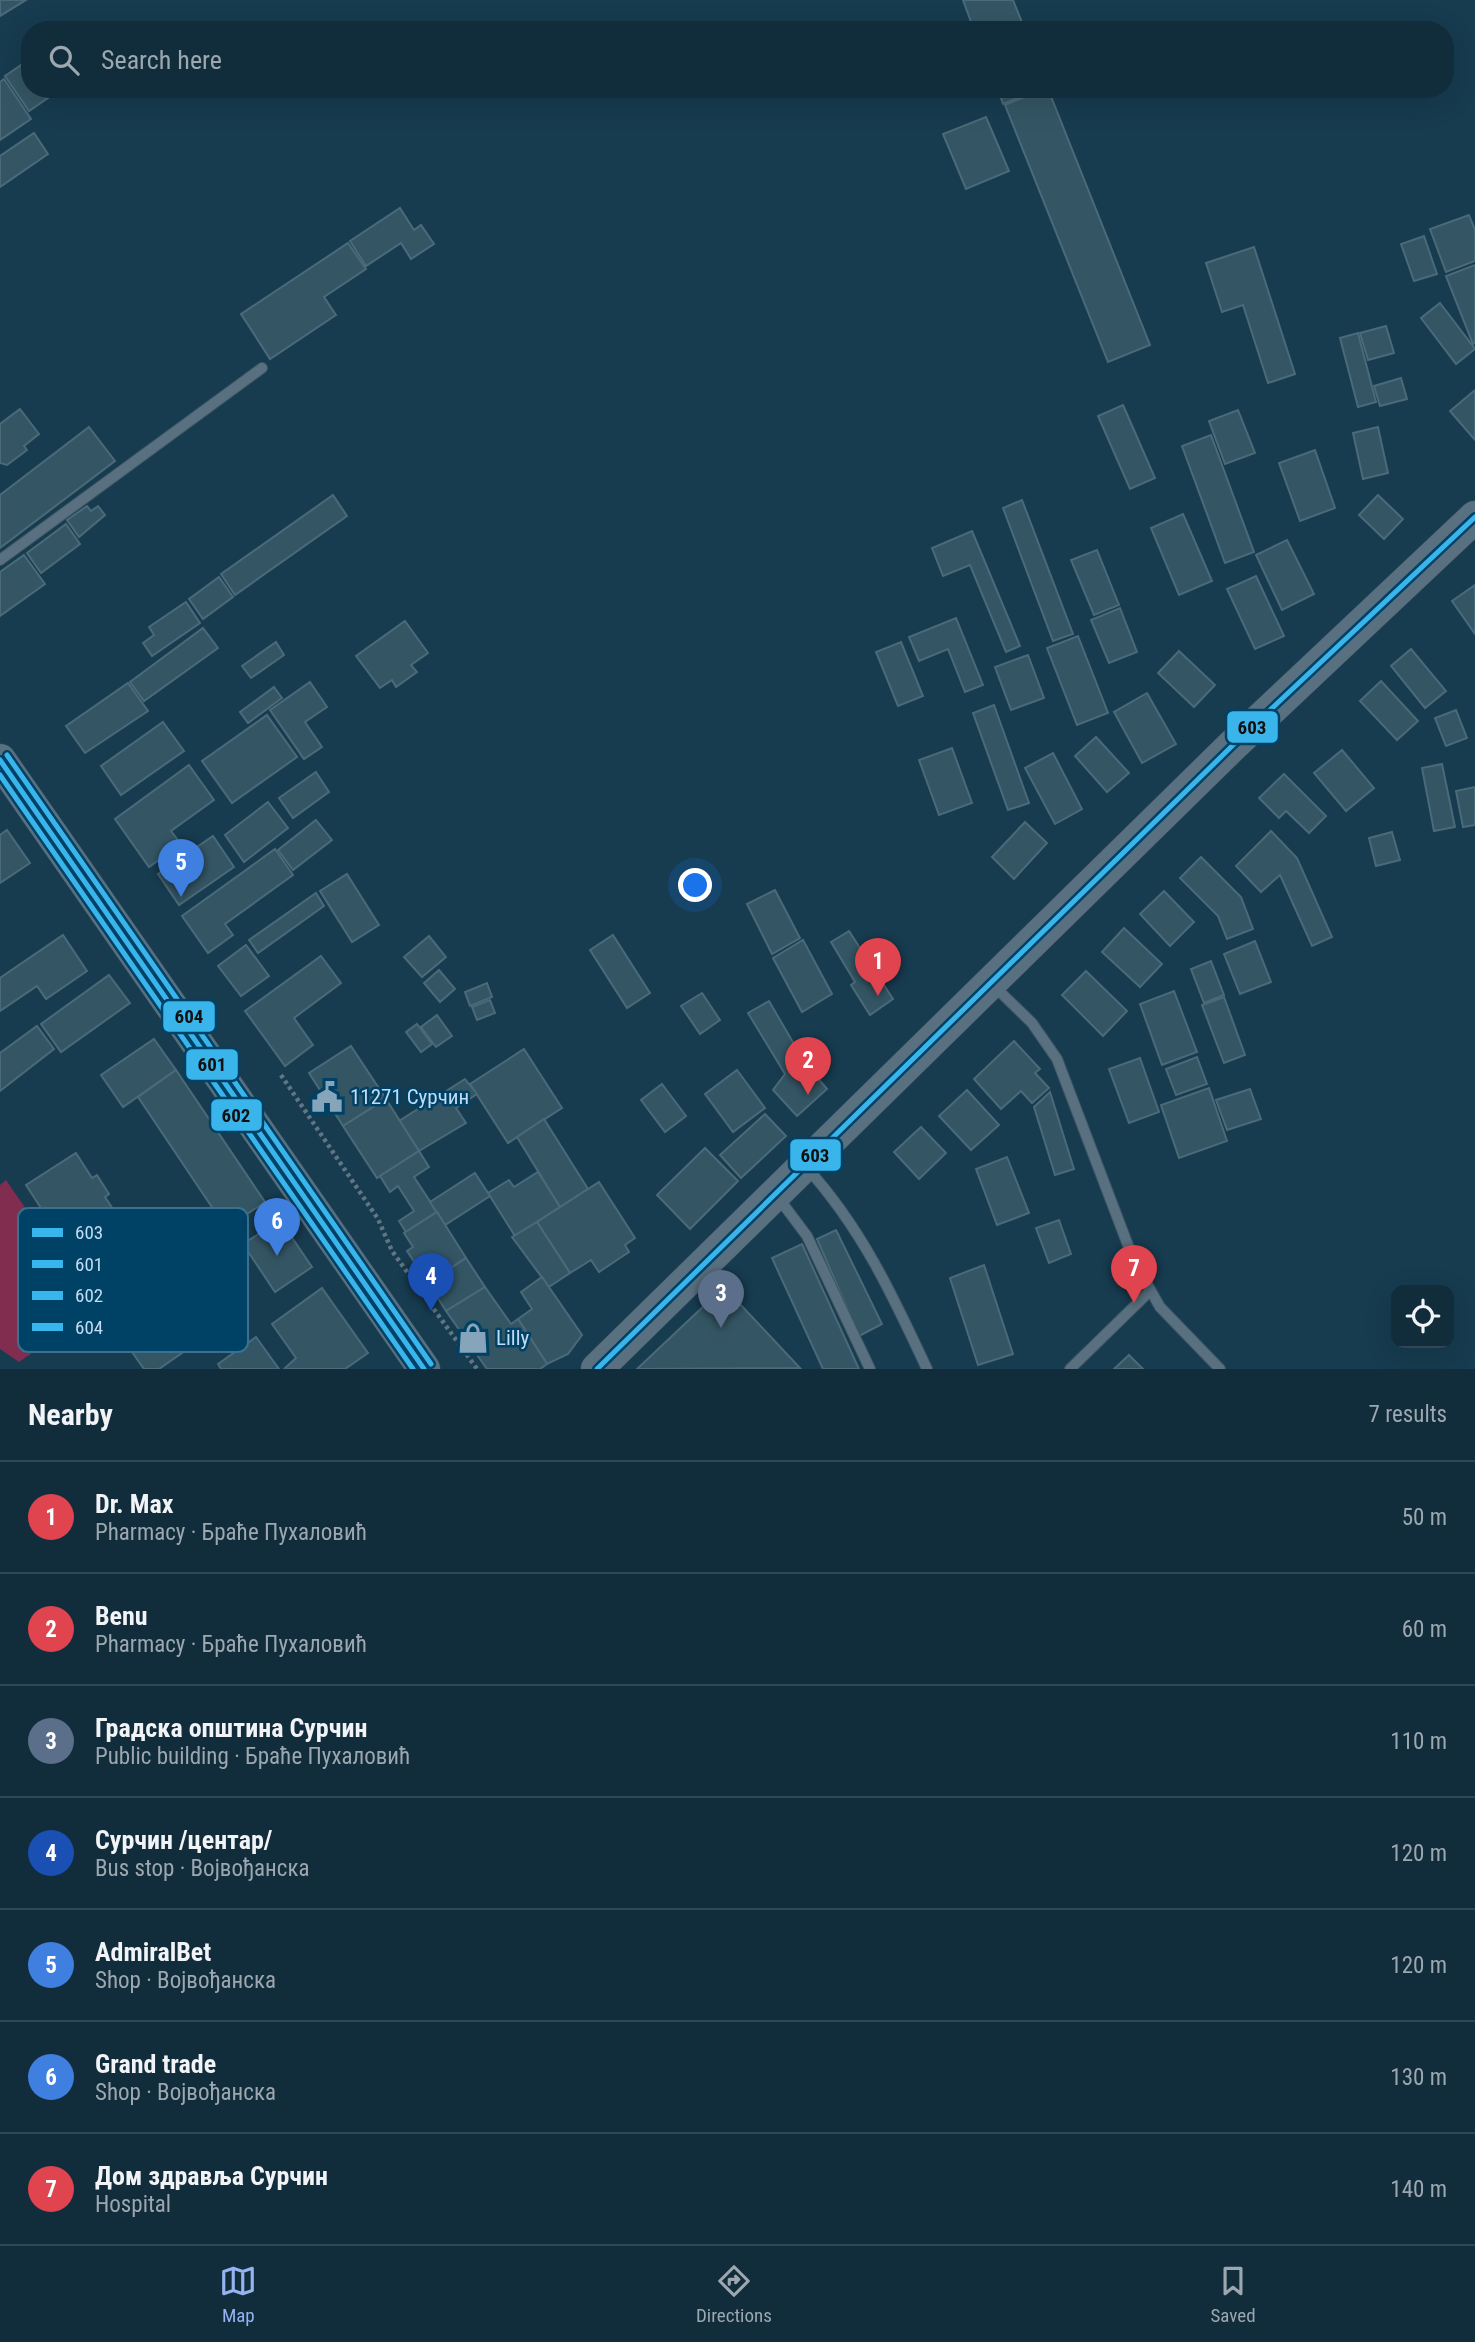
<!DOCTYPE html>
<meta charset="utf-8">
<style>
:root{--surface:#112c3b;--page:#1a3442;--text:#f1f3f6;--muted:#9ca7af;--line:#304855;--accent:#95b2f1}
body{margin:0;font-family:"Roboto Condensed",sans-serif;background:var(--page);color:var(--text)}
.controls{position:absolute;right:21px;bottom:21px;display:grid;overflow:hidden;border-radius:14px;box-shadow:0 7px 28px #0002}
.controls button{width:63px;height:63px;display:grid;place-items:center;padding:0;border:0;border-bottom:2px solid var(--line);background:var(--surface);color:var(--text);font:35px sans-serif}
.you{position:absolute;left:696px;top:886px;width:24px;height:24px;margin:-18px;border:5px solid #fff;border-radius:50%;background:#1a73e8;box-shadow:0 0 0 10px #1a73e833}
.badge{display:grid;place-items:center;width:46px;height:46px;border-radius:50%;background:var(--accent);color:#fff;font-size:23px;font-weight:700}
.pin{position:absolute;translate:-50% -58px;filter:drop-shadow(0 2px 4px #0008)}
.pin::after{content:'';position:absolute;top:37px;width:24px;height:21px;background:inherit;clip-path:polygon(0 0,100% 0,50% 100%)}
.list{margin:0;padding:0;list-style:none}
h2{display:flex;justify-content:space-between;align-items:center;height:91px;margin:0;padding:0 28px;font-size:30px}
h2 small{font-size:23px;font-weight:400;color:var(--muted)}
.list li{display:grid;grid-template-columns:46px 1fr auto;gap:21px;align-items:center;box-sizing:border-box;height:112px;padding:0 28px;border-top:2px solid var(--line)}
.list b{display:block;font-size:26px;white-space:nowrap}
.list p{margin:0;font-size:23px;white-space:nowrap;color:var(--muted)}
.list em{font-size:23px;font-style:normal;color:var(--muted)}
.icon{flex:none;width:38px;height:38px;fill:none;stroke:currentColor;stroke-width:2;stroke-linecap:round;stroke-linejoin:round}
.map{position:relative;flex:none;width:1475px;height:1369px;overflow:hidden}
.search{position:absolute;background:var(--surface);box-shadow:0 7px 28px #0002;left:21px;right:21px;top:21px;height:77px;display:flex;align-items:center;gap:18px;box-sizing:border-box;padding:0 24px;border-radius:28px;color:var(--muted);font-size:26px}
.sheet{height:875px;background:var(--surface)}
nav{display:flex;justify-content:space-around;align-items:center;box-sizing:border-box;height:98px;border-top:2px solid var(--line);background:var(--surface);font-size:19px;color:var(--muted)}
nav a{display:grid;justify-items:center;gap:4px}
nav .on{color:var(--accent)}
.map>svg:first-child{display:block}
.green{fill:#812d4f}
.building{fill:#345664;stroke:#4b6a79;stroke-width:2}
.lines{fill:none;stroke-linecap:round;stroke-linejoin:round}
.lane-casing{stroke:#3d5463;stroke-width:12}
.secondary-casing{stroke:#3d5463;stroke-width:33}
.path{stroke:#617685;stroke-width:4.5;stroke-dasharray:3.5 3.5;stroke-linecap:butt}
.lane{stroke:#58707f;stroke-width:10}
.secondary{stroke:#58707f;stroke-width:32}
.bus-1-casing{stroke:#004166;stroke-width:10}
.bus-2-casing{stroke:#004166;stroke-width:10}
.bus-3-casing{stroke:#004166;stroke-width:10}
.bus-4-casing{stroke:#004166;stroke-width:10}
.bus-1{stroke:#3ab5eb;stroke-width:5}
.bus-2{stroke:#3ab5eb;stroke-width:5}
.bus-3{stroke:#3ab5eb;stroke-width:5}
.bus-4{stroke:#3ab5eb;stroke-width:5}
.labels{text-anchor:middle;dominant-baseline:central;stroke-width:5;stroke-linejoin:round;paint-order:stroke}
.poi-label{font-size:21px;fill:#c1dcf3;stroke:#004166;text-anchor:start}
.key{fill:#004166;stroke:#3a7090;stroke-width:2}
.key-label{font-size:19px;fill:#c1dcf3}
.line-badge{stroke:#004166;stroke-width:2.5}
.pale-badge-label{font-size:19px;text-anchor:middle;font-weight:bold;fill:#111}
</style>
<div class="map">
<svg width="1475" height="1369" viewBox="0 0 1475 1369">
<rect width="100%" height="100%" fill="#173b4f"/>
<path class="green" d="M6 1180 95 1309 19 1362 0 1349V1185Z"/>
<g class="building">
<path d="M0 0H26L0 16Z"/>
<path d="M963 0H1013L1025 30H974Z"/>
<path d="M30 59V89H61L29 111 5 76Z"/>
<path d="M4 79 31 119 0 140V82Z"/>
<path d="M998 89H1040L1003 104Z"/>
<path d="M1044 89H1048L1150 345 1108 362 1005 105Z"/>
<path d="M986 117 1009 171 966 189 943 134Z"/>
<path d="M34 133 48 154 0 187V156Z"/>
<path d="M400 208 414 230 421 225 434 244 411 259 401 243 366 266 350 241Z"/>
<path d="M1469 215 1475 230V261L1446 272 1430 229Z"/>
<path d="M1424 236 1437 274 1414 281 1401 244Z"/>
<path d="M348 243 366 269 324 297 336 315 270 359 241 314Z"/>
<path d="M1254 247 1295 374 1268 383 1243 305 1222 312 1206 263Z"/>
<path d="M1475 265V343L1473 344 1446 276Z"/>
<path d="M1440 303 1475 349 1456 364 1421 318Z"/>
<path d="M1386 326 1394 353 1368 360 1360 333Z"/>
<path d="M1358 333 1376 402 1358 407 1340 338Z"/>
<path d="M1401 378 1407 399 1380 406 1374 386Z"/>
<path d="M1475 390V440L1450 411Z"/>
<path d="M1123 405 1155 478 1130 489 1098 416Z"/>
<path d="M20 409 39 434 24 446 27 450 7 465 0 463V424Z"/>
<path d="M1238 410 1255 453 1225 464 1209 421Z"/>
<path d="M89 427 115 461 0 548V495Z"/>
<path d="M1378 427 1388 473 1363 479 1353 433Z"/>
<path d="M1211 435 1254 552 1225 563 1182 446Z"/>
<path d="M1315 450 1335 508 1300 521 1279 463Z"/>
<path d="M333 495 347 516 235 595 221 574Z"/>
<path d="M1378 495 1403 519 1384 539 1359 515Z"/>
<path d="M1022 500 1073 634 1053 641 1003 508Z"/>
<path d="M87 506 91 511 98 506 105 515 79 537 67 520Z"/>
<path d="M1183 514 1212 581 1179 595 1151 528Z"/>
<path d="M66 524 80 544 41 573 27 553Z"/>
<path d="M972 531 1020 646 1006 652 970 565 943 576 932 548Z"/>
<path d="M1287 540 1314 594 1282 610 1256 555Z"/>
<path d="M1097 550 1119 605 1094 615 1071 560Z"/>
<path d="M24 555 45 584 0 616V572Z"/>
<path d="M1256 576 1284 636 1255 649 1227 589Z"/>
<path d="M219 577 233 597 203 619 189 599Z"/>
<path d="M1475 585V634L1452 601Z"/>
<path d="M186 602 200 623 152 656 143 643 154 635 149 627Z"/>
<path d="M1120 608 1137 652 1109 663 1091 620Z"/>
<path d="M956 618 983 685 965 692 948 649 919 661 909 637Z"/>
<path d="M405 621 428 653 411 665 417 672 396 687 392 680 380 688 356 656Z"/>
<path d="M203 628 218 648 144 701 130 682Z"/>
<path d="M1078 636 1108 713 1077 725 1047 648Z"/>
<path d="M276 642 284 655 251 678 242 666Z"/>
<path d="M901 642 923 696 898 706 876 652Z"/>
<path d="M1411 649 1446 691 1425 708 1391 666Z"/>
<path d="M1179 651 1215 685 1194 707 1158 673Z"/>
<path d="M1028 655 1044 698 1011 710 995 667Z"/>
<path d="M1381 681 1418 721 1397 740 1360 701Z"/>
<path d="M310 682 327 707 305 722 322 747 304 759 270 710Z"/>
<path d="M128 683 148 711 85 753 66 726Z"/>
<path d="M274 687 282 698 248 723 240 712Z"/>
<path d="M1147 693 1176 744 1142 763 1114 712Z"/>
<path d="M994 705 1029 803 1008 810 973 713Z"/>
<path d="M1456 710 1467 738 1446 746 1435 718Z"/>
<path d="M267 715 297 757 232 803 202 761Z"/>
<path d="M163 722 184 751 121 795 101 766Z"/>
<path d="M1096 737 1129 773 1107 792 1075 756Z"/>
<path d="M952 748 972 803 939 815 919 760Z"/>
<path d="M1342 750 1374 788 1346 811 1314 773Z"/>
<path d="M1053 753 1082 809 1055 824 1025 768Z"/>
<path d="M1442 764 1455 827 1434 831 1422 768Z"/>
<path d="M189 765 214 800 171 831 181 844 149 867 115 819Z"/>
<path d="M316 772 329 792 293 818 279 798Z"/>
<path d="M1284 774 1326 816 1309 833 1286 811 1279 818 1259 798Z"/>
<path d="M1475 787V825L1463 827 1456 791Z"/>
<path d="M268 802 288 828 244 862 225 835Z"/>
<path d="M316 820 332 840 293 870 278 850Z"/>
<path d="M1025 822 1047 843 1014 879 992 857Z"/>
<path d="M7 830 30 863 0 883V835Z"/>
<path d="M1271 831 1297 858 1332 937 1312 946 1280 875 1261 892 1236 866Z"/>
<path d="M1392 832 1400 860 1376 866 1369 838Z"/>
<path d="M213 836 234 867 179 905 158 874Z"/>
<path d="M275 849 293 875 225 924 233 935 208 953 182 916Z"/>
<path d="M1201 857 1241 897 1253 929 1227 939 1218 916 1180 878Z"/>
<path d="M347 874 379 925 352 942 320 891Z"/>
<path d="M775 890 800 938 772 954 747 904Z"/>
<path d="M1164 891 1194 922 1170 946 1140 914Z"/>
<path d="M316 893 324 906 258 953 249 940Z"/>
<path d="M1124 928 1162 964 1140 987 1102 952Z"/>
<path d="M849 931 893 999 870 1015 851 985 855 982 831 942Z"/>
<path d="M63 935 87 971 46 999 37 986 0 1011V978Z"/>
<path d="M613 935 650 993 627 1008 590 950Z"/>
<path d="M429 936 446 957 422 977 404 957Z"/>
<path d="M803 940 832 994 802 1012 773 958Z"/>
<path d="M1255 941 1271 982 1240 994 1224 954Z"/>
<path d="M246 945 269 976 241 996 218 966Z"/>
<path d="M321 956 341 983 294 1018 313 1045 285 1066 245 1011Z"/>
<path d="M1211 961 1224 995 1204 1003 1191 969Z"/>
<path d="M439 970 455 989 440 1002 424 983Z"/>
<path d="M1086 971 1127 1011 1103 1036 1062 995Z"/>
<path d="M109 975 130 1003 61 1052 41 1024Z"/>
<path d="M487 983 492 997 470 1006 465 992Z"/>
<path d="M1174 991 1197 1052 1162 1065 1140 1004Z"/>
<path d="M702 993 720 1020 700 1034 681 1006Z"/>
<path d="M1224 997 1245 1055 1224 1063 1202 1005Z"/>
<path d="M490 1000 495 1013 477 1020 472 1007Z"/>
<path d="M769 1001 805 1063 827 1089 797 1116 773 1090 785 1074 748 1013Z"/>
<path d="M437 1015 452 1036 436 1047 421 1027Z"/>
<path d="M417 1024 432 1044 421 1052 406 1032Z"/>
<path d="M37 1026 54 1049 0 1091V1053Z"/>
<path d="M154 1039 176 1070 123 1107 101 1075Z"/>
<path d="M1014 1041 1040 1069 1035 1073 1049 1088 1032 1103 1021 1091 1001 1109 974 1079Z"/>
<path d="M351 1046 386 1099 343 1126 309 1073Z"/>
<path d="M524 1049 562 1108 508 1143 470 1084Z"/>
<path d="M1197 1057 1207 1084 1176 1095 1166 1069Z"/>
<path d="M1140 1058 1159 1112 1129 1123 1109 1069Z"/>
<path d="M176 1070 265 1202 226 1228 138 1097Z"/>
<path d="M737 1070 765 1108 733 1132 705 1094Z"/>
<path d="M465 1079 477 1094 456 1108 466 1123 419 1151 399 1121Z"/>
<path d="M662 1084 686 1116 665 1132 641 1100Z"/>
<path d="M1209 1088 1227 1141 1179 1158 1161 1105Z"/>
<path d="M1250 1089 1261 1119 1227 1130 1216 1100Z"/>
<path d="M967 1090 999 1125 971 1150 939 1116Z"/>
<path d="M1050 1092 1074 1169 1055 1175 1034 1107Z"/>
<path d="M386 1099 419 1151 377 1178 343 1126Z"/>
<path d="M765 1114 786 1136 741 1178 720 1155Z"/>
<path d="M544 1119 588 1189 560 1207 517 1137Z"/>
<path d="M921 1127 946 1153 919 1179 894 1152Z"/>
<path d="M705 1148 738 1181 690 1229 657 1195Z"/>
<path d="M419 1151 429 1167 414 1177 437 1212 406 1232 399 1221 414 1211 398 1186 390 1192 380 1176Z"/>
<path d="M76 1153 92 1178 97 1175 109 1194 105 1197 121 1221 126 1218 148 1251 93 1288 26 1185Z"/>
<path d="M1007 1157 1029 1213 997 1225 976 1169Z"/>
<path d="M538 1172 560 1207 515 1236 488 1193 509 1180 514 1187Z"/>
<path d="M475 1173 490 1196 445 1225 430 1202Z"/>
<path d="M599 1182 635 1238 625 1245 629 1252 599 1272 591 1260 570 1273 537 1222Z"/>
<path d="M437 1212 466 1258 428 1283 407 1251 413 1247 404 1233Z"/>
<path d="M280 1220 312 1267 275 1292 243 1244Z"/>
<path d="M1059 1220 1071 1254 1049 1263 1036 1228Z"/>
<path d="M537 1222 570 1273 549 1287 512 1237Z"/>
<path d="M836 1230 882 1324 859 1336 817 1239Z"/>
<path d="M802 1244 859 1369H823L772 1258Z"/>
<path d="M466 1258 485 1287 446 1311 428 1283Z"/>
<path d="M984 1265 1013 1354 978 1365 950 1278Z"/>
<path d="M542 1277 582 1335 568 1354 547 1364 518 1319 532 1309 521 1292Z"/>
<path d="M485 1287 511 1324 518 1319 547 1364 540 1369H487L446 1311Z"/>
<path d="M724 1287 800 1368 637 1369Z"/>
<path d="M322 1288 368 1353 345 1369H284L296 1358 272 1324Z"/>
<path d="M199 1292 222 1325 159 1369H144L113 1325 154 1296 167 1314Z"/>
<path d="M256 1337 279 1369H221L218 1364Z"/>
<path d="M1129 1355 1143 1369H1114Z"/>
</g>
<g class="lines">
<defs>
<g id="lane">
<path d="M0 560 262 368"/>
<path d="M993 985 1032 1023 1057 1059 1134 1261 1160 1307 1220 1369"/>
<path d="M806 1167C861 1227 893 1296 927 1369"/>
<path d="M777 1196 807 1236 870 1369"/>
<path d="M1070 1369 1149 1292"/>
</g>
<g id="secondary">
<path d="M0 760 424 1369"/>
<path d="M597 1369 1232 746 1475 517"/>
</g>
</defs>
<use href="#lane" class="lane-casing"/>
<use href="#secondary" class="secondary-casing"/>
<path class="path" d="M281 1075 378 1219 392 1251 477 1369"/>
<use href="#lane" class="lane"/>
<use href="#secondary" class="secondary"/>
<defs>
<path id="bus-1" d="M597 1369 1232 746 1475 517"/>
<path id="bus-2" d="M0 760 424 1369"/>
<path id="bus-3" d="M0 775 413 1369"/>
<path id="bus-4" d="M7 755 431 1364"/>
</defs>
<use href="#bus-1" class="bus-1-casing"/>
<use href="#bus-2" class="bus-2-casing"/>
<use href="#bus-3" class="bus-3-casing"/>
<use href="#bus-4" class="bus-4-casing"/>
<use href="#bus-1" class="bus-1"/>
<use href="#bus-2" class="bus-2"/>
<use href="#bus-3" class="bus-3"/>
<use href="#bus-4" class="bus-4"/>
</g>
<defs>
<symbol id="civic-bare" viewBox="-9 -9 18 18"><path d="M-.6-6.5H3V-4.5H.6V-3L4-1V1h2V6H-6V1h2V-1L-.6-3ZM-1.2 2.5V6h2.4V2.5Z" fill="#86a4ba" stroke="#004166" stroke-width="2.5" paint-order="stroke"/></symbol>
<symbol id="shop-bare" viewBox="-9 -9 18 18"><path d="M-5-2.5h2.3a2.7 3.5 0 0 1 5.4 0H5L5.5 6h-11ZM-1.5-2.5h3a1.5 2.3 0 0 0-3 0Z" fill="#86a4ba" stroke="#004166" stroke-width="2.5" paint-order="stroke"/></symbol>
</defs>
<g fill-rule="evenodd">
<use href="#civic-bare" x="305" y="1075" width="44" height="44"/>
<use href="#shop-bare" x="451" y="1316" width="44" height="44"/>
</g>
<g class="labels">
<g class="poi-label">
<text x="350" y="1097">11271 Сурчин</text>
<text x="496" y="1338">Lilly</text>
</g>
</g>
<rect x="18" y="1208" width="230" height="144" rx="10" class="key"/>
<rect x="32" y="1228" width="31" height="9" fill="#3ab5eb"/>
<rect x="32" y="1260" width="31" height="8" fill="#3ab5eb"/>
<rect x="32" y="1291" width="31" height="9" fill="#3ab5eb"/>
<rect x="32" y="1323" width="31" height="8" fill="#3ab5eb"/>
<g class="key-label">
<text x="75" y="1239">603</text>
<text x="75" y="1271">601</text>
<text x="75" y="1302">602</text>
<text x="75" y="1334">604</text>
</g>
<g class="line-badge">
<rect x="1226" y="710" width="53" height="34" rx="7" fill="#3ab5eb"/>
<rect x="162" y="1000" width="54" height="33" rx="7" fill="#3ab5eb"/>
<rect x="185" y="1048" width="54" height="33" rx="7" fill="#3ab5eb"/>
<rect x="210" y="1098" width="53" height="34" rx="7" fill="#3ab5eb"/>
<rect x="789" y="1138" width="53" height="34" rx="7" fill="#3ab5eb"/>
</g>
<g class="pale-badge-label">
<text x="1252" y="734">603</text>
<text x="189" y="1023">604</text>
<text x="212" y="1071">601</text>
<text x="236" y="1122">602</text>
<text x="815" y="1162">603</text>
</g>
</svg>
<div class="controls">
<button><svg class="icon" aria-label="locate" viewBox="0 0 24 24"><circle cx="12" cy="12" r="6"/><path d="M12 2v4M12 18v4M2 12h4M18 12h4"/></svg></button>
</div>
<div class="you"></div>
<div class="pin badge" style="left:878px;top:996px;background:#e0444e">1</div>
<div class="pin badge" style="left:808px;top:1095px;background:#e0444e">2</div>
<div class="pin badge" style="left:721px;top:1328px;background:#5c6f8a">3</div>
<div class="pin badge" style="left:431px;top:1311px;background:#1a4fb4">4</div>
<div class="pin badge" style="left:181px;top:897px;background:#3f7fe0">5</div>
<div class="pin badge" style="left:277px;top:1256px;background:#3f7fe0">6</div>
<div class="pin badge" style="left:1134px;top:1303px;background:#e0444e">7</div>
<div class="search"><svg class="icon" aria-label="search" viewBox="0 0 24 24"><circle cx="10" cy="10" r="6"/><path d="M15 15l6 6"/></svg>Search here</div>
</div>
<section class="sheet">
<h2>Nearby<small>7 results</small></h2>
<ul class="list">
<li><span class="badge" style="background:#e0444e">1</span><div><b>Dr. Max</b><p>Pharmacy · Браће Пухаловић</p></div><em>50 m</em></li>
<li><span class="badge" style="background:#e0444e">2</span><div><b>Benu</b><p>Pharmacy · Браће Пухаловић</p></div><em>60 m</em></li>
<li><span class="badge" style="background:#5c6f8a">3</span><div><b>Градска општина Сурчин</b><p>Public building · Браће Пухаловић</p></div><em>110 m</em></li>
<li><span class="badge" style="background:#1a4fb4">4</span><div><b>Сурчин /центар/</b><p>Bus stop · Војвођанска</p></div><em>120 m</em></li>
<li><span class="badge" style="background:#3f7fe0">5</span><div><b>AdmiralBet</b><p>Shop · Војвођанска</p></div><em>120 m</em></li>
<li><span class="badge" style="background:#3f7fe0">6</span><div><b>Grand trade</b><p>Shop · Војвођанска</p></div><em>130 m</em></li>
<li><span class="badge" style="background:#e0444e">7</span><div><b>Дом здравља Сурчин</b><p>Hospital</p></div><em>140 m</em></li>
</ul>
</section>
<nav>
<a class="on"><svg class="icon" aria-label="map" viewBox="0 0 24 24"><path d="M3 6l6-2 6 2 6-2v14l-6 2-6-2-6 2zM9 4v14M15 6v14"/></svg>Map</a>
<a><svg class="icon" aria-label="directions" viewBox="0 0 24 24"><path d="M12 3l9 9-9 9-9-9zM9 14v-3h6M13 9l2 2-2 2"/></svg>Directions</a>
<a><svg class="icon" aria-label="saved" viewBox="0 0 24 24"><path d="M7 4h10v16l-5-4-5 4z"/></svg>Saved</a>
</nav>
